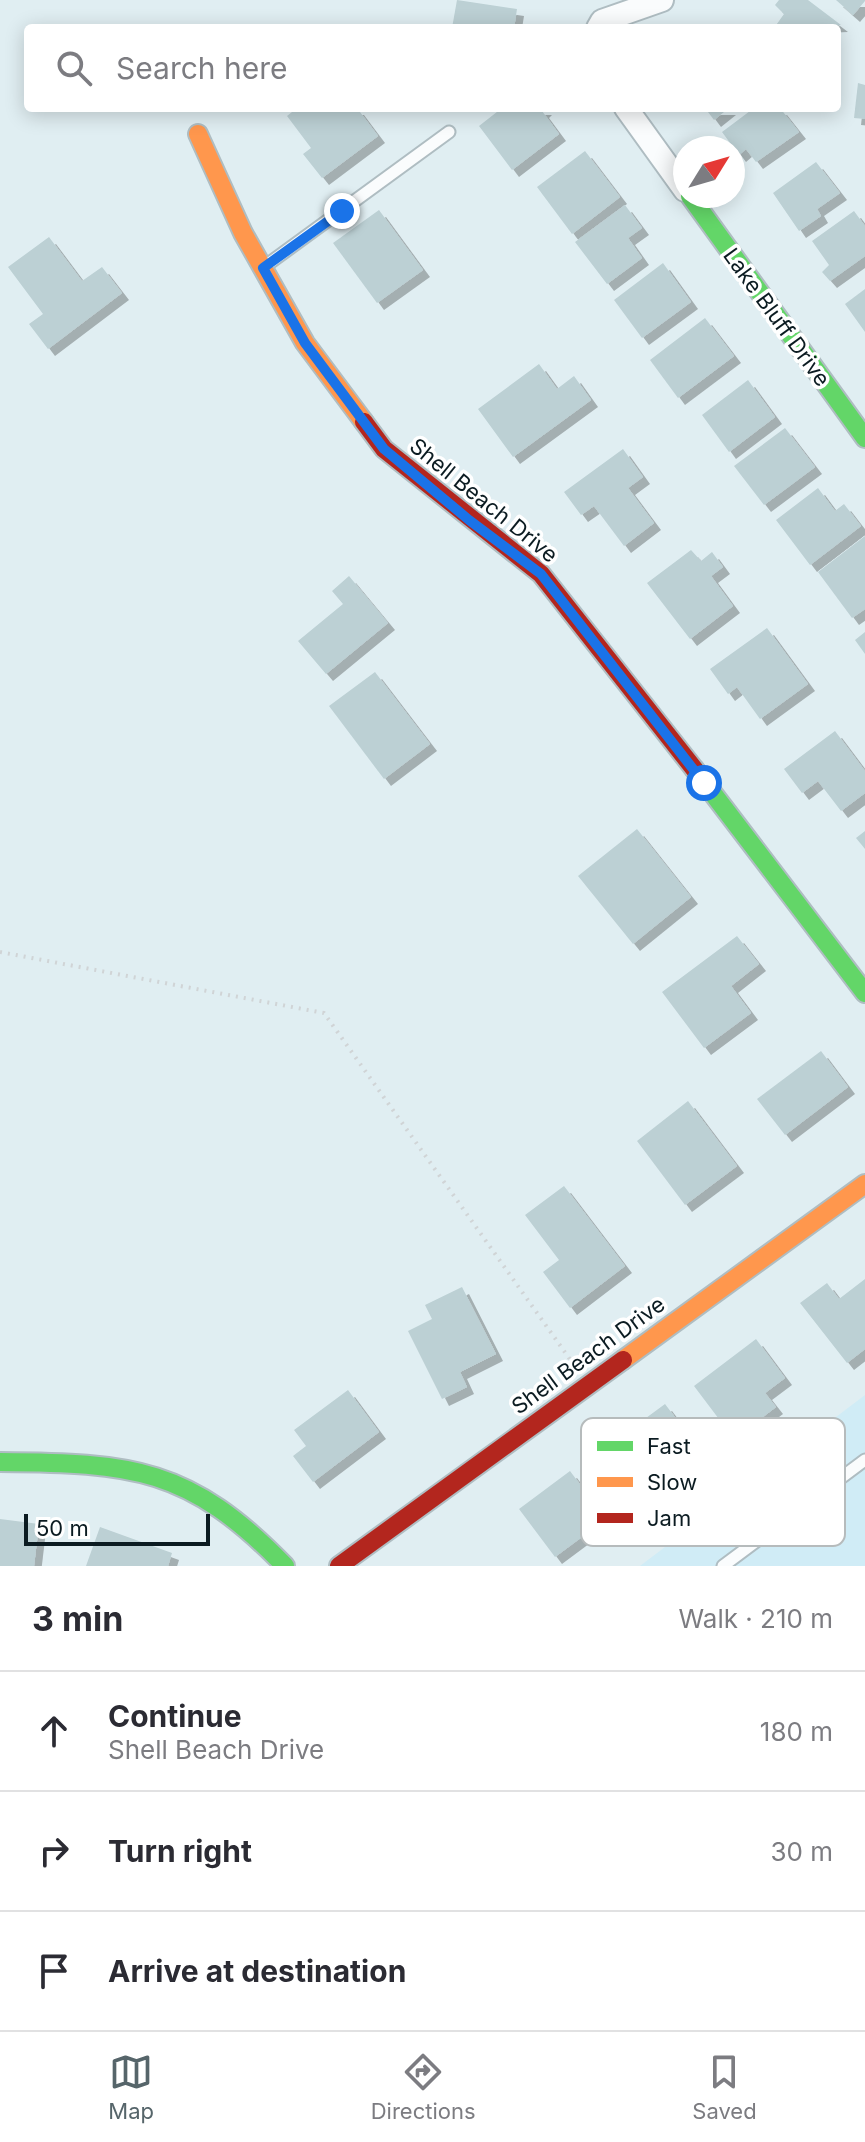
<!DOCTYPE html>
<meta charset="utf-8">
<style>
:root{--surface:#fff;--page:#f7f7f7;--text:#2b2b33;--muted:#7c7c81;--line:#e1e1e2;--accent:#56656a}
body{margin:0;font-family:Inter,sans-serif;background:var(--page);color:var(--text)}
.compass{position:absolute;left:673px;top:136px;width:72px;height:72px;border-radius:50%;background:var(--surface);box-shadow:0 4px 20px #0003;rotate:53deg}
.scale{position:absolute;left:24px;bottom:20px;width:186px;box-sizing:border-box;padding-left:8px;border:4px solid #0b1b21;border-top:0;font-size:22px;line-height:28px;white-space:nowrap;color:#0b1b21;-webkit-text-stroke:6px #fff;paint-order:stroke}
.stop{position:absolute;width:24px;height:24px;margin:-18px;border:6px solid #1a73e8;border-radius:50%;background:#fff}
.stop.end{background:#1a73e8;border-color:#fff;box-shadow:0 2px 8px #0008}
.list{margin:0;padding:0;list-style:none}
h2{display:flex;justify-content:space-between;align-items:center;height:104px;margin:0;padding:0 32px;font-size:34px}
h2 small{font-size:26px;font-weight:400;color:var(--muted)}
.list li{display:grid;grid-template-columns:52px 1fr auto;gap:24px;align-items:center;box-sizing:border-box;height:120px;padding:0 32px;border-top:2px solid var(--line)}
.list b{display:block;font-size:30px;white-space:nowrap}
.list p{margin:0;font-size:26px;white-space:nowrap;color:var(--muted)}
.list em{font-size:26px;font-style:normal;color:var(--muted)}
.icon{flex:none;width:44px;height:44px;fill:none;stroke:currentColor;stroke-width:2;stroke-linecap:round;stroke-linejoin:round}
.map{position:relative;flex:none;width:865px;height:1566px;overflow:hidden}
.search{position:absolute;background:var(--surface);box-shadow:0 4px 20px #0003;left:24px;right:24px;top:24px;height:88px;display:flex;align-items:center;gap:20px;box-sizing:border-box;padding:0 28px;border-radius:8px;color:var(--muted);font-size:30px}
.sheet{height:464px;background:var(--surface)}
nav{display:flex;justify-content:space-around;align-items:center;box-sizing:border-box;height:112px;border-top:2px solid var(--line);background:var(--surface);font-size:22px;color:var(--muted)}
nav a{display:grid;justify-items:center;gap:4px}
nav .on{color:var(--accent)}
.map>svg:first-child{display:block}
.built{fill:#d0ecf6}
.building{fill:#bcd0d4;filter:url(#shadow)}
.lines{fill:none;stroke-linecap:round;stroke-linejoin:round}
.lane-casing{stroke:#afbdc2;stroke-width:15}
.street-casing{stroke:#afbdc2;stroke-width:26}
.fast-casing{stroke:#afbdc2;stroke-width:22}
.slow-casing{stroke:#afbdc2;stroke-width:22}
.jam-casing{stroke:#afbdc2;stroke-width:22}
.path{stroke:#d0d4d6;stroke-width:4;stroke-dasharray:2 6;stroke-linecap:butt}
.lane{stroke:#fafcfd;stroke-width:11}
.street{stroke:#fafcfd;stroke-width:22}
.fast{stroke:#63d668;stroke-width:18}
.slow{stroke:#ff974d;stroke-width:18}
.jam{stroke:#b3261e;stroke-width:18}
.route{stroke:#1a73e8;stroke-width:10}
.labels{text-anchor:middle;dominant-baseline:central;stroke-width:7;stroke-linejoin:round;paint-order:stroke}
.street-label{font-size:22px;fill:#0b1b21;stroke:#fff}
.key{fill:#fff;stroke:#b6bbbc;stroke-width:2}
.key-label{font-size:22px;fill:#0b1b21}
</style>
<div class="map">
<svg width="865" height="1566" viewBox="0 0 865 1566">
<defs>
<filter id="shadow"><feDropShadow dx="7" dy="7" stdDeviation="0" flood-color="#0004"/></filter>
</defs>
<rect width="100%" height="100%" fill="#e0eef2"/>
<path class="built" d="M865 1395V1566H640Z"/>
<g class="building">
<path d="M457 0 517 9 514 28H452Z"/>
<path d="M779 0H808L841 25 774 28 784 14 775 5Z"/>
<path d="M836 0H865V1L853 15Z"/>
<path d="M858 83 865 85V119L854 118Z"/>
<path d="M297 108H357L378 136 322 178 303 154 311 148 287 116Z"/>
<path d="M502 108H545L542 111 559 134 512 170 479 126Z"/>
<path d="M705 108H729L714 120Z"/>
<path d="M754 108H780L799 132 756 162 746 149 739 155 722 132Z"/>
<path d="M585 151 620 197 572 234 537 187Z"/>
<path d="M816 162 840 193 817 209 821 216 799 231 773 193Z"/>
<path d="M625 205 642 228 628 238 642 258 607 284 575 242Z"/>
<path d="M379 210 423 270 377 303 333 243Z"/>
<path d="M854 211 865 226V256L830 281 822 272 829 265 812 241Z"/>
<path d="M49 237 82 281 102 267 122 293 48 349 29 324 43 314 8 267Z"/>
<path d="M663 263 691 302 642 338 614 300Z"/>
<path d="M865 289V332L845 304Z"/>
<path d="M705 318 734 356 678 398 650 360Z"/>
<path d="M539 364 557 389 574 376 591 400 513 457 478 409Z"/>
<path d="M748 380 775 417 729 452 702 415Z"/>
<path d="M785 428 815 467 764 505 734 466Z"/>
<path d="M623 449 643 477 628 488 654 523 624 546 594 506 581 515 564 492Z"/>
<path d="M818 488 835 511 844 504 861 526 810 565 776 520Z"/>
<path d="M865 536V609L852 618 818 572Z"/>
<path d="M691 550 701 561 712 552 723 567 711 576 733 606 690 639 647 583Z"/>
<path d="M349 576 388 623 326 674 298 641 343 604 332 591Z"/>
<path d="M767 628 808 684 760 719 737 687 728 694 710 669Z"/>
<path d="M865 632V654L855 640Z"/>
<path d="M375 672 430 744 384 779 329 706Z"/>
<path d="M835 731 865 771V793L841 811 818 781 802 793 784 769Z"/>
<path d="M637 829 691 897 633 944 578 876Z"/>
<path d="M865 831V849L856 838Z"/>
<path d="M737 936 759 964 731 986 751 1013 704 1048 662 992Z"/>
<path d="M821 1051 848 1087 785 1135 757 1099Z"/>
<path d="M688 1101 737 1166 685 1205 637 1141Z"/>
<path d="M564 1186 625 1266 570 1308 543 1272 559 1260 525 1215Z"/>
<path d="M865 1279V1349L847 1363 800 1303 827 1283 839 1299Z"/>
<path d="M462 1287 496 1354 460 1372 467 1387 442 1399 408 1331 432 1319 425 1305Z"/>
<path d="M756 1339 785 1378 765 1393 776 1407 734 1439 694 1386Z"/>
<path d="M348 1390 379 1432 313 1482 293 1456 306 1446 294 1430Z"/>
<path d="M665 1404 687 1433 667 1448 679 1464 666 1474 675 1486 636 1514 593 1457Z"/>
<path d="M570 1471 606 1519 555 1557 519 1509Z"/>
<path d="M0 1519 39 1524 34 1566H0Z"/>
<path d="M100 1527 172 1553 168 1566H86Z"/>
</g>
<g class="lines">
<defs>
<g id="lane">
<path d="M264 267 449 132"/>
<path d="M723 1566 865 1460"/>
</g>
<g id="street">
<path d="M598 28 602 21 662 0"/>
<path d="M626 108 685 190"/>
</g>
<g id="fast">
<path d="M690 196 865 438"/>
<path d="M695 770 865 993"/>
<path d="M0 1462C132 1463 189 1467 285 1566"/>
</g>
<g id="slow">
<path d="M198 134 243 233 305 343 364 422"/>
<path d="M623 1360 865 1184"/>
</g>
<g id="jam">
<path d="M364 422 384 449 541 574 695 770"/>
<path d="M339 1566 623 1360"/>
</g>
</defs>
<use href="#lane" class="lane-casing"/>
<use href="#street" class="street-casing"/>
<use href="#fast" class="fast-casing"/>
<use href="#slow" class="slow-casing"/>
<use href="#jam" class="jam-casing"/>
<path class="path" d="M0 952 324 1013 574 1365"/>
<use href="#lane" class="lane"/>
<use href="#street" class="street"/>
<use href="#fast" class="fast"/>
<use href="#slow" class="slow"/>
<use href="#jam" class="jam"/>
</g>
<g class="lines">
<path class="route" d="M342 211 263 268 305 343 384 449 469 520 541 574 704 783"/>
</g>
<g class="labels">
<g class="street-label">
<text transform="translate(777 317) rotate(54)">Lake Bluff Drive</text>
<text transform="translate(484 500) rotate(39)">Shell Beach Drive</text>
<text transform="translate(588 1355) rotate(-36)">Shell Beach Drive</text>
</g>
</g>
<rect x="581" y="1418" width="264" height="128" rx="12" class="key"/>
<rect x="597" y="1441" width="36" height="10" fill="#63d668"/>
<rect x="597" y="1477" width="36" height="10" fill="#ff974d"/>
<rect x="597" y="1513" width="36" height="10" fill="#b3261e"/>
<g class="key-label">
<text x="647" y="1454">Fast</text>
<text x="647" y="1490">Slow</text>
<text x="647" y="1526">Jam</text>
</g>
</svg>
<svg class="compass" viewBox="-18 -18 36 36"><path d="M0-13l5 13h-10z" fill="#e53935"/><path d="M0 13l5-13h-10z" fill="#7c7c81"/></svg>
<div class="scale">50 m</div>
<div class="stop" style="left:704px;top:783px"></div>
<div class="stop end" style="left:342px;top:211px"></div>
<div class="search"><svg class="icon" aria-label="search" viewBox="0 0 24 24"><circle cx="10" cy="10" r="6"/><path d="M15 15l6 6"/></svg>Search here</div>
</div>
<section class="sheet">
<h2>3 min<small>Walk · 210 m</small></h2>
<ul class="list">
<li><svg class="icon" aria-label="ahead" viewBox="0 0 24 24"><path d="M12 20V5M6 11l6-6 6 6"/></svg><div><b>Continue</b><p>Shell Beach Drive</p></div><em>180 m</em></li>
<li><svg class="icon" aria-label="right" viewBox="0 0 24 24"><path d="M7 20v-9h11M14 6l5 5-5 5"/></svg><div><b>Turn right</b></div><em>30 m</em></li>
<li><svg class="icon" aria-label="arrive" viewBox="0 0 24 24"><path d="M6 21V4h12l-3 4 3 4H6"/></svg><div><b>Arrive at destination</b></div></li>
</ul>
</section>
<nav>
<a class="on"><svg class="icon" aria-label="map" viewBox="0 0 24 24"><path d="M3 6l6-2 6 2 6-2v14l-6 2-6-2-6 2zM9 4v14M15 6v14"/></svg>Map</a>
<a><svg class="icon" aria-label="directions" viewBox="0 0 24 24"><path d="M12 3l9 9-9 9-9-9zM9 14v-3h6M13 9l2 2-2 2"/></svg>Directions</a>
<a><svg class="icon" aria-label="saved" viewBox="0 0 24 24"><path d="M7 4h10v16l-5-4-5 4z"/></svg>Saved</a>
</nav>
